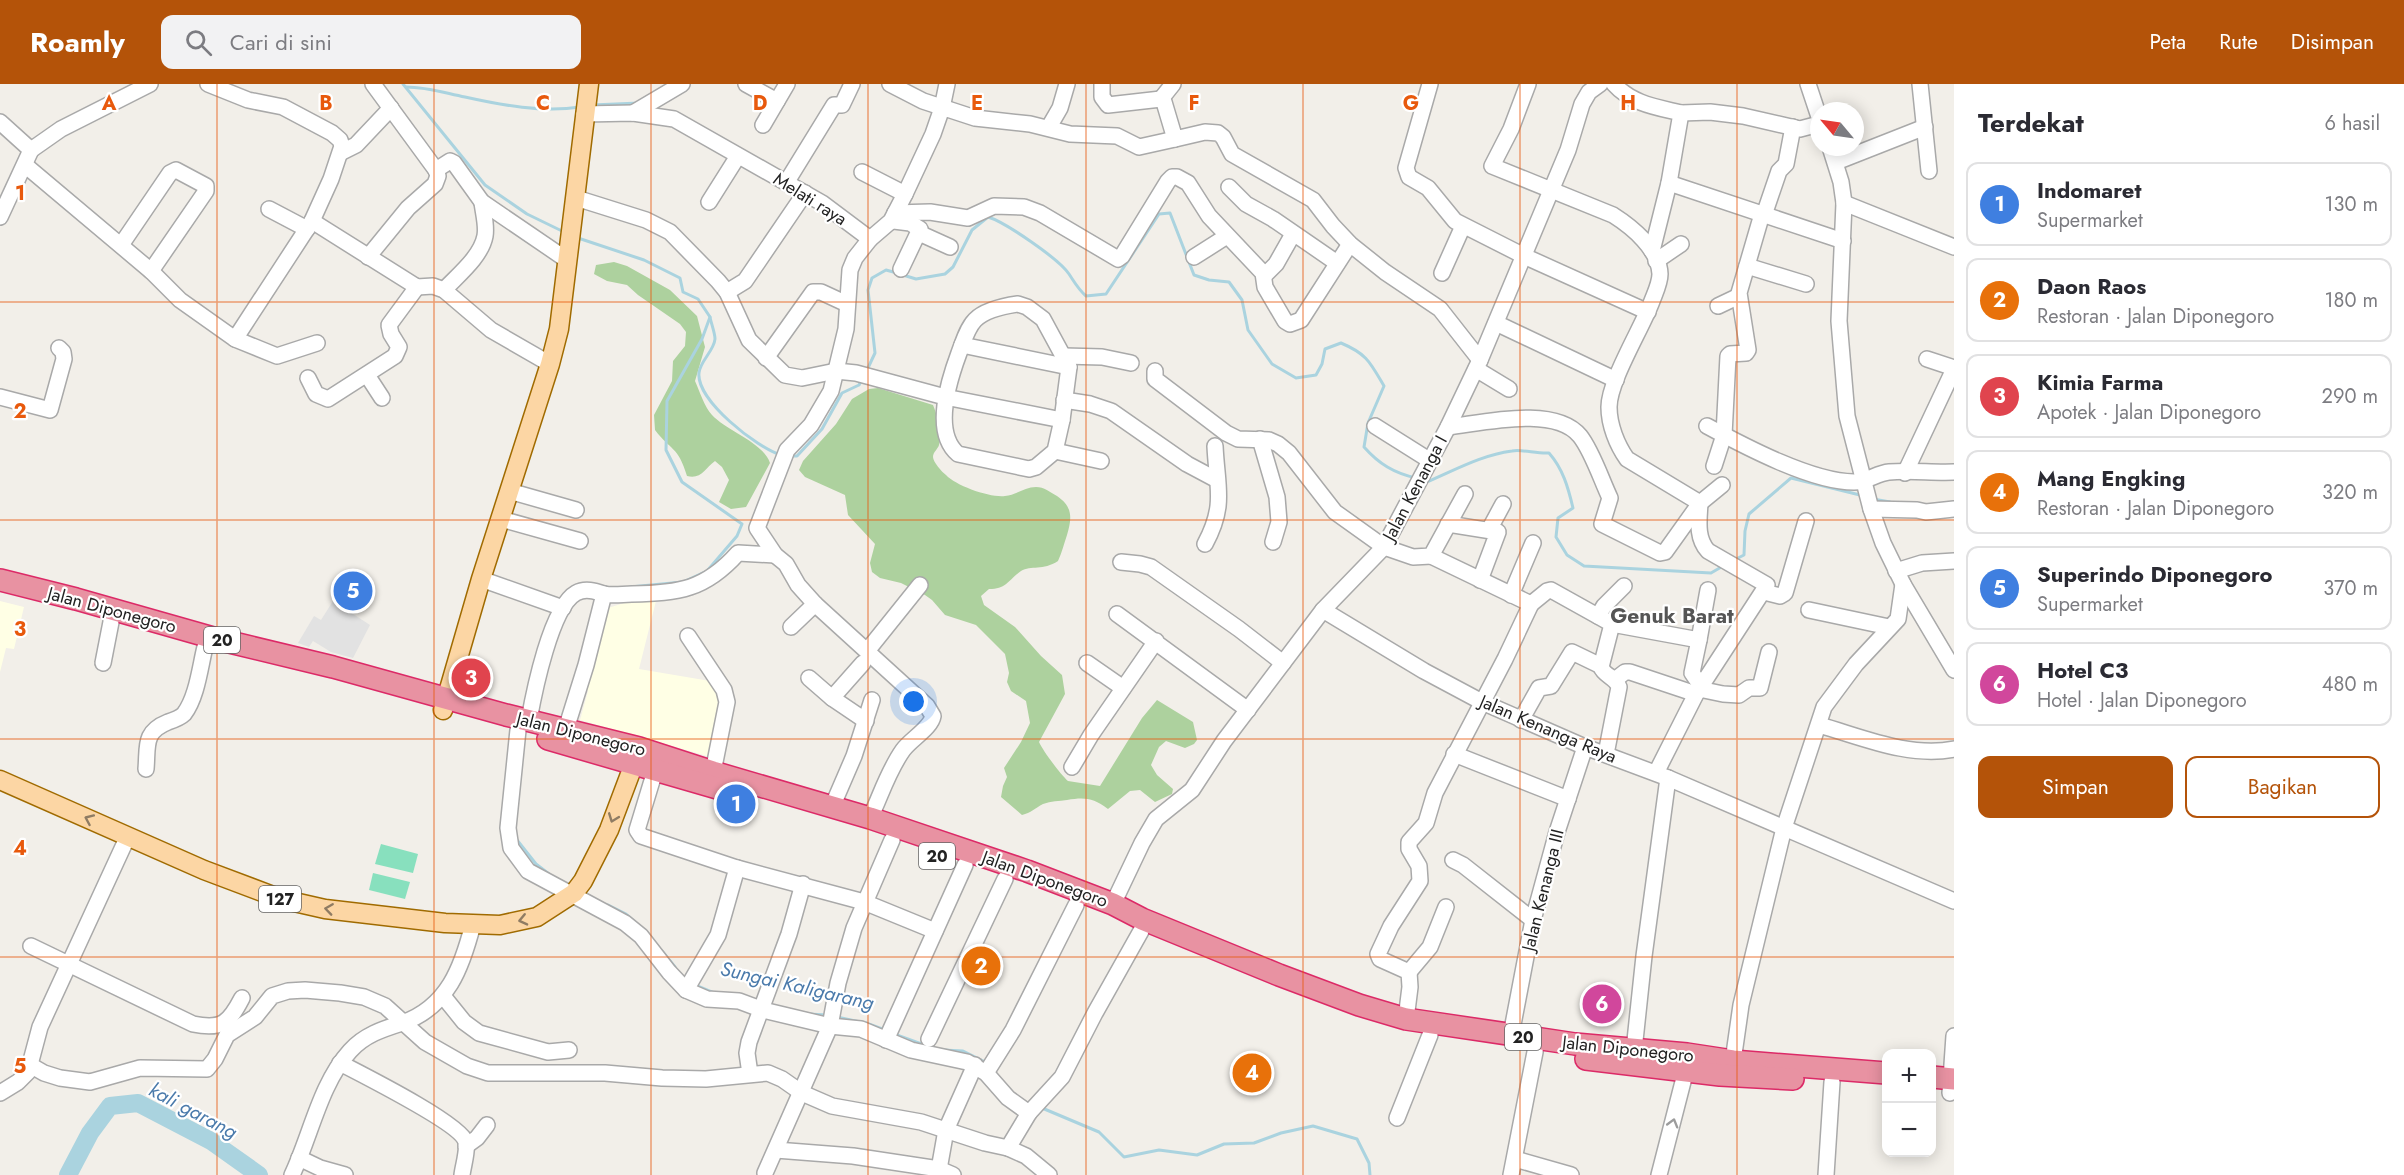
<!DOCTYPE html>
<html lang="id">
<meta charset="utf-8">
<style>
:root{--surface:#fff;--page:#f2f2f3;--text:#2b2b33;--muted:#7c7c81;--line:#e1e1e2;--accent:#b45309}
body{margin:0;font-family:Jost,sans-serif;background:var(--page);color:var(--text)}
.controls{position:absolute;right:18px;bottom:18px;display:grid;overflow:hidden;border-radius:12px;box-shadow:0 3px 15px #0003}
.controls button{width:54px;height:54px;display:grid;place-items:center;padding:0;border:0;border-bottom:2px solid var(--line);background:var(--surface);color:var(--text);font:30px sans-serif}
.compass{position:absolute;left:1810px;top:18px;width:54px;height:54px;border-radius:50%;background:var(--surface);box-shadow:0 3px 15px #0003;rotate:299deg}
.you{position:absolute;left:914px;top:618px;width:21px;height:21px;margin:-15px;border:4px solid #fff;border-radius:50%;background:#1a73e8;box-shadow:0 0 0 9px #1a73e833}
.badge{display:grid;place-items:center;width:39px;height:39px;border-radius:50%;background:var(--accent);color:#fff;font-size:20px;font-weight:700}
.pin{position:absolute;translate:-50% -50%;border:3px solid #fff;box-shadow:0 2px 6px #0006}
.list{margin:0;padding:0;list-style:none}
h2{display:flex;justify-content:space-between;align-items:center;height:78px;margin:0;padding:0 24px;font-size:26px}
h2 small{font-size:20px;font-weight:400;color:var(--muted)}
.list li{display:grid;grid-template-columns:39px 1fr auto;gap:18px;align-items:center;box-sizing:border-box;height:84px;margin:0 12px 12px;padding:0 12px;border:2px solid var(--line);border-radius:12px}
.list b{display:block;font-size:22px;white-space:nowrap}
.list p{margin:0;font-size:20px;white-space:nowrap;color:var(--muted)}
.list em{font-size:20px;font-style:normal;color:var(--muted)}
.actions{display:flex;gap:12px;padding:18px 24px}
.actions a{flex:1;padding:14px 0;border:2px solid var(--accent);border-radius:12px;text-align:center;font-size:21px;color:var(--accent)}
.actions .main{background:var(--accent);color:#fff}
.icon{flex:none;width:33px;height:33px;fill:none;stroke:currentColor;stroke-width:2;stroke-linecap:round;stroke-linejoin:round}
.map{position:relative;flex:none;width:1954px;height:1091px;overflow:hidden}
header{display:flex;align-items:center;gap:36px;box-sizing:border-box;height:84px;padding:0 30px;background:var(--accent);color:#fff}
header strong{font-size:28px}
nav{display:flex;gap:33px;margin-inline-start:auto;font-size:21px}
.search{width:420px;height:54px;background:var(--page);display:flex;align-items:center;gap:15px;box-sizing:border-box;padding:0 21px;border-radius:12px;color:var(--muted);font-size:22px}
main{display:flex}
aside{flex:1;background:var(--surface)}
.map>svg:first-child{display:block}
.education{fill:#ffffe5}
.forest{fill:#add19e}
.pitch{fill:#88e0be}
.parking{fill:#e2e2e2}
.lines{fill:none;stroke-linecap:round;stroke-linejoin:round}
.stream{stroke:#aad3df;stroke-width:3}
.river{stroke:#aad3df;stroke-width:18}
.minor-casing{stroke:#a9a9a9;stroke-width:18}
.major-casing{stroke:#a06b00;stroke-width:21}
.highway-casing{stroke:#dc2a67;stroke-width:24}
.minor{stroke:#fff;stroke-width:15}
.major{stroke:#fcd6a4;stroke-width:18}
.highway{stroke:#e892a2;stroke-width:21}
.oneway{stroke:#8f7c63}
.oneway2{stroke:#9c9c9c}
.grid{fill:none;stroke:#e8590c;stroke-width:1.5;stroke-opacity:0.55}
.labels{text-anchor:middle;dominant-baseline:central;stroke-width:4.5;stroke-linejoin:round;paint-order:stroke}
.shield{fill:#fff;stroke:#646464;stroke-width:1.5}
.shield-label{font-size:16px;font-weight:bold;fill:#222}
.street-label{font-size:18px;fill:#222;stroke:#fff}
.water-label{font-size:20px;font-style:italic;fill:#4a7aab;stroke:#fff}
.quarter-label{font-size:21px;font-weight:bold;fill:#555;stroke:#fff}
.grid-label{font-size:20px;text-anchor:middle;font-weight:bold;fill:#e8590c;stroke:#fff;stroke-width:4.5;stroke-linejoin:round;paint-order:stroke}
</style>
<header>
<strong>Roamly</strong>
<div class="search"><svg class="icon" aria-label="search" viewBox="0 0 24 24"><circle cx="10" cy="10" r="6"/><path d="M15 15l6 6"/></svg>Cari di sini</div>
<nav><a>Peta</a><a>Rute</a><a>Disimpan</a></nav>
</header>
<main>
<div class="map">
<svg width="1954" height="1091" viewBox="0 0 1954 1091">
<rect width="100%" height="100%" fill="#f2efe9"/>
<g class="education">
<path d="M0 517 24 523 14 565 6 564 0 588Z"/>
<path d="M656 517 639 585 710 597 723 616 714 674 580 636 588 607 576 604 605 525 624 519Z"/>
</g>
<g class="forest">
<path d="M614 178 627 182 670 206 697 232 705 263 695 297C700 308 704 322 712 331 727 347 764 359 770 379L746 423 731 425 719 418 729 396 722 383 715 377C705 384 701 396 687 392 678 362 671 367 655 346L654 331 672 297 673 277 685 262 686 248 680 240 638 211 627 201 607 197 594 190 596 181Z"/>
<path d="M878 304 933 321C938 333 942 348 939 361 938 365 933 368 933 373 933 378 942 388 946 391 956 402 991 414 1005 412 1016 411 1025 403 1036 403 1044 403 1050 408 1057 412 1073 423 1072 434 1067 451 1064 460 1062 468 1058 477 1043 487 1031 481 1021 487 1008 496 1007 505 989 505L981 512 984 521 1015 543 1041 572 1062 591 1065 610 1039 658C1043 667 1061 691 1068 697L1100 702 1142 634 1157 616 1193 638 1197 656 1194 660 1185 664 1166 657 1159 663 1151 681 1157 691 1173 705 1172 710 1155 718 1140 706 1130 707 1108 725C1093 714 1085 713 1067 716 1059 717 1051 717 1043 720 1035 724 1031 729 1022 731L1001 713 1003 702 1007 693 1004 684 1021 658 1030 639 1026 617 1011 607 1007 598 1009 589 1005 570 976 541 945 531 932 516 925 511 901 499 880 494 872 488 870 479 875 460 848 431 845 411 805 393 799 386 803 377 836 340 852 315 869 305Z"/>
</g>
<g class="pitch">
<path d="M381 760 418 770 413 789 375 780Z"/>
<path d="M373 789 410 798 405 815 369 806Z"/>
</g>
<path class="parking" d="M333 517 370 541 353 574 331 568 313 557 309 563 298 559 314 532 321 536Z"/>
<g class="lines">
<g class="stream">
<path d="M403 0 485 101 527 130 564 148"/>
<path d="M406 3C427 3 445 9 465 13 501 21 543 29 580 23"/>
<path d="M592 21 639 19"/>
<path d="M578 154 644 176 680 194 683 208 698 215 710 233 702 255 667 317 666 366 682 398 742 440 737 452 707 487 683 498 630 503"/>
<path d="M903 191 916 195 945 190 953 183 972 146 988 133C1005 138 1059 175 1069 190 1075 199 1078 205 1086 212L1106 210 1159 130 1170 129 1194 191 1209 196 1229 198 1242 216 1248 246 1272 280 1296 294 1316 291 1322 280 1325 265 1341 259C1367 270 1370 278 1384 302L1368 339 1364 363C1379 380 1394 389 1416 394"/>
<path d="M710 233C711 239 715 249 715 255 714 267 700 277 699 289 696 316 757 364 781 371"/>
<path d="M867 286 875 269 868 206 872 194 886 186 897 189"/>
<path d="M790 372H797L822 345 842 309 859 301 862 295"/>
<path d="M1425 396 1429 397C1457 385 1482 371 1512 367 1522 365 1537 370 1549 369 1563 385 1568 403 1573 424L1558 434 1556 453 1567 471 1584 482 1711 489 1723 482"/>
<path d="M1873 415 1890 418"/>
<path d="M1734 476 1744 471 1745 447 1749 430 1791 394 1864 412"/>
<path d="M517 756 536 780 549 790"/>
<path d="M608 821 626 830 635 838"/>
<path d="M662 867 675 883"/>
<path d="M695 901 714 909"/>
<path d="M807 930 828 931"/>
<path d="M837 933 860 938"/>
<path d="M866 939 885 946"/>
<path d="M894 950 927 962"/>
<path d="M943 966 963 967 987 979"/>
<path d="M1042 1024 1099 1048 1124 1073 1159 1066 1197 1071 1224 1060 1254 1059 1281 1049 1313 1042 1357 1055 1369 1079 1370 1091"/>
</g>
<path class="river" d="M68 1091 90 1049 110 1022 138 1019 211 1057 259 1091"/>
<defs>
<g id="minor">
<path d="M373 0 436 86 450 77 454 79 482 118 567 176"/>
<path d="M746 0 777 17"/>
<path d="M890 0 923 17 975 34 1030 40 1070 50 1117 52 1139 63 1175 55"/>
<path d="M1102 0V13L1108 21 1161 15 1164 18 1175 55 1205 48 1218 49 1223 53 1232 70 1313 116 1333 142 1350 160 1385 188 1440 225 1480 276"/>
<path d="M1430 0 1406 84 1409 93 1428 104 1455 137 1524 172 1648 228"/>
<path d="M1528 0 1511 45 1492 82 1613 131C1632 143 1659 165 1660 190 1660 199 1655 209 1652 217 1642 244 1609 297 1609 323 1609 341 1617 361 1627 375L1700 419C1699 436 1696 454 1708 467L1767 501 1696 610 1656 689"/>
<path d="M1614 0C1632 20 1656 23 1681 29L1669 99 1652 167"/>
<path d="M1808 0 1819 33"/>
<path d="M1920 0 1929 87"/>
<path d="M1161 15 1173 0"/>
<path d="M633 29 682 0"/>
<path d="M1681 29 1710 28 1743 32 1800 45 1819 40"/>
<path d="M584 30 633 29 674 35 822 119 870 155 891 137 905 110 933 50 942 24 947 0"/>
<path d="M0 38 31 66 0 133"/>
<path d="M763 41 787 0"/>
<path d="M1049 43 1060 24 1067 0"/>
<path d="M1830 63 1841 98 1844 119 1839 237 1847 332 1871 425 1883 459 1903 500 1954 586"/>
<path d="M31 66 61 45 150 0"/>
<path d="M342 68 356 61 391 24"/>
<path d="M1836 78 1925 43"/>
<path d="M25 81 151 187 180 216 235 255 312 137 331 95 342 62 340 56 332 49 283 23 248 16 208 0"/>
<path d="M862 88 905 110"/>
<path d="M786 99 834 21H842L852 0"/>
<path d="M1669 99 1843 157"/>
<path d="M1229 103 1246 120 1273 135 1337 179"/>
<path d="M576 114 646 136 670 148 718 197 727 208 749 256 785 291 802 294 836 287 856 289 945 313 1062 336"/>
<path d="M709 118 738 72"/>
<path d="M1844 119 1954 163"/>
<path d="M269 125 307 145"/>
<path d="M895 129 930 128 968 134 994 122 1024 123 1040 129 1118 175 1122 172 1168 97 1172 93H1177L1188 99 1209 132 1263 189 1265 203 1285 237 1290 240 1301 236 1350 160"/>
<path d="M1764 131 1779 87 1786 80 1793 43"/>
<path d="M312 137 417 203 433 202 444 206 491 246 550 280"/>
<path d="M894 137 910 139 920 145 901 185"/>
<path d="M919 149 950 163"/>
<path d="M870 155 855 174 850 186 846 245 831 307 811 341 787 366 757 444 775 471 786 480 798 501 815 520 927 622 933 632C931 644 911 655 903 666 888 687 881 711 870 734"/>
<path d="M121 161 170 89 176 86 206 102V107L151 187"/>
<path d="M368 173 408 124 435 100 438 92 436 86"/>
<path d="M1194 173 1227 152"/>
<path d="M1656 177 1681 160"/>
<path d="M1747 182 1806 200"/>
<path d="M1442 189 1463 142"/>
<path d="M1264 192 1276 180 1293 150"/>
<path d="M444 206C458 191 481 173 485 152 487 141 483 128 482 118"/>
<path d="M727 208 745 197 805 109"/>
<path d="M1018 220 1027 223 1043 235 1069 283 1062 336 1055 367 1036 383 1029 385 958 370C932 348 949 296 959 269 963 259 967 244 975 236 985 226 1004 222 1018 220Z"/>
<path d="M1718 222 1739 212"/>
<path d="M1496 239 1616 296"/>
<path d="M235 255 277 272 317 259"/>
<path d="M962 261 1069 283"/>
<path d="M1064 272 1102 273 1131 279"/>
<path d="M766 274 813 208H821L847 220"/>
<path d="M1927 275 1954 284"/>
<path d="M1476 285 1509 305"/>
<path d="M1155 287V295L1226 349 1238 355 1269 356 1278 360 1289 369 1335 428 1384 463 1413 473 1431 472 1465 410"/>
<path d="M367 291 382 314"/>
<path d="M308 294 316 310 328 315 395 272 399 263 391 250 389 241 417 203"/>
<path d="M0 313 50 326 64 275 63 268 59 264"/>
<path d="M1064 316 1090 320 1111 327 1187 380 1217 396"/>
<path d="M1375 342 1429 376"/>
<path d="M1707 342C1744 362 1812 398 1854 398 1867 398 1877 389 1889 388 1910 386 1933 389 1954 388"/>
<path d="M1448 343C1483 339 1555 321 1580 352 1592 367 1601 395 1610 414L1602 440 1660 469 1665 468 1700 419 1722 401"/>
<path d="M1260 355 1277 413 1279 438 1273 458"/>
<path d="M1055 367 1101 377"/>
<path d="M1714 382 1724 351 1728 272 1730 270 1746 269 1748 266 1739 209 1762 130"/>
<path d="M1905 389 1954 285"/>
<path d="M509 407 576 426"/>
<path d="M1871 425 1917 426 1926 428 1954 425"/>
<path d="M501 435 580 457"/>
<path d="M1448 440 1498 448 1480 496"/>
<path d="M1489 446 1503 420"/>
<path d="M1205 460C1226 421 1217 404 1215 362"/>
<path d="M1121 478 1140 480 1151 483 1239 545 1283 579"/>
<path d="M1896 487 1922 479 1954 477"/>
<path d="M481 495 563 524"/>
<path d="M1764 508 1780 512 1785 509 1806 437"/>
<path d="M1511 511 1533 459"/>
<path d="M1531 520 1547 507 1551 506 1612 540 1601 583C1604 592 1616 593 1619 603L1606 670"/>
<path d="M1323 526 1424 587 1482 618 1585 663 1668 694 1954 817"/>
<path d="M1809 526 1889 543"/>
<path d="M1117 530 1248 626"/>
<path d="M1598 532 1604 522 1624 502"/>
<path d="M1612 540 1699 556 1708 506"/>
<path d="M791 543 815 520"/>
<path d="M688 552 724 606 727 618 713 688"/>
<path d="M1699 556 1692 589 1701 602"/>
<path d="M867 567 920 501"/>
<path d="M103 579 111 538"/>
<path d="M1087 579 1123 604"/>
<path d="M809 594 832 614 863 579"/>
<path d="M1616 595 1625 588H1630L1696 610"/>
<path d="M1699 605 1723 610 1739 611 1749 604H1760L1769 568"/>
<path d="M832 614 866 637"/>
<path d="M529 636C534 608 551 523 576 509 585 504 595 507 604 510"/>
<path d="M1521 636 1539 604 1551 602 1572 568 1601 582"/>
<path d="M1819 641C1862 653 1909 674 1954 665"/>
<path d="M566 645 586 581 604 510C613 512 623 510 632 510 679 509 705 506 738 469L775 471"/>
<path d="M518 646 508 744 511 764 528 787 625 839 641 852 669 888 686 906 707 915 739 917 763 926 830 942 861 945 911 966 967 978 986 989 1008 1014 1029 1029 1062 993 1095 929 1141 847"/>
<path d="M1454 670 1568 715"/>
<path d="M658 677 637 746 641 752 737 784 864 818 935 847"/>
<path d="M1072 683 1091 651 1156 557"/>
<path d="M146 685C148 662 143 648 168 638 174 636 180 634 184 630 197 613 200 583 205 563"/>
<path d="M832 723 854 672 872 616"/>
<path d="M1453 776 1463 781 1533 836"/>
<path d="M1113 820 1142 759 1156 735 1192 706 1224 657 1323 526 1384 463 1448 343 1480 276 1568 66 1582 20 1589 8 1600 0"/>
<path d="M31 862 193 940C222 946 229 939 242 914"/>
<path d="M1409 888 1430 863 1446 823"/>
<path d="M686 906 718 851 737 784"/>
<path d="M443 912 464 938 479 949 548 968 569 966"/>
<path d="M1406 935 1410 903 1409 888 1380 875 1378 870 1391 842 1420 797 1419 782 1409 765V758L1426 739 1435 709 1505 575 1531 520 1431 472"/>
<path d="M1511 951 1533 836 1557 748 1585 663"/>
<path d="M929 955 1005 795"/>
<path d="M886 956 965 781"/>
<path d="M1634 966 1644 872 1668 694"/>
<path d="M1733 977 1741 921 1784 744 1824 623 1856 580 1898 535 1903 500"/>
<path d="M340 979C361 990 461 1040 466 1058 468 1067 463 1082 462 1091"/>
<path d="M30 981 44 989 60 994 90 998 140 984 207 985 215 975 227 951 255 933 272 912 288 907 305 906 340 909 364 913 385 922 425 958 467 982 488 989H605L662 994 706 995 768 989 782 995 802 1009 832 1022 921 1038 985 1059 1008 1064 1026 1072 1049 1091"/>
<path d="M986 989 1013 946 1076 821"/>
<path d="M750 990 747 969 749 958 789 850 803 800"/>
<path d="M0 1009 18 998 28 988 40 943 128 752"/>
<path d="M1950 1009 1954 952"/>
<path d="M1397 1034 1430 951"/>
<path d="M466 1062 477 1054 487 1041"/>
<path d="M1008 1064 1029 1029"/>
<path d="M776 1066 853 1072 939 1085 953 1091"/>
<path d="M299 1074 320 1084 345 1091"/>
<path d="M1515 1075 1571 1091"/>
<path d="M765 1089 830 942 838 899 854 844 892 756"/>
<path d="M292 1091C311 1051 320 1000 350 967 364 951 383 945 402 939 448 923 462 883 473 840"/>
<path d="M938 1091 946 1046 975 981"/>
<path d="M1511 1091 1535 968 1536 955"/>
<path d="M1659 1091 1686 986"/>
<path d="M1826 1091 1832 998"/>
</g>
<g id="major">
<path d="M443 626 481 495 550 280 559 245 589 0"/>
<path d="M0 696 204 786 281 815 325 825 445 839 500 841 537 833 574 809 583 797 609 746 638 669"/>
</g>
<g id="highway">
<path d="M0 496 76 515 217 555 333 583 506 631 639 664 713 688 870 734 1027 787 1113 820 1142 835 1279 891 1359 921 1406 935 1575 960 1687 970 1733 977 1886 989"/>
<path d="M548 655 717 704"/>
<path d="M1586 975 1720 991 1793 995"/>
<path d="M1932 993 1954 995"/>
</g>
</defs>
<use href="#minor" class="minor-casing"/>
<use href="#major" class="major-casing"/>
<use href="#highway" class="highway-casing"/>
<use href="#minor" class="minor"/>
<use href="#major" class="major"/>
<use href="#highway" class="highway"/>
</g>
<defs><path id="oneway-chevron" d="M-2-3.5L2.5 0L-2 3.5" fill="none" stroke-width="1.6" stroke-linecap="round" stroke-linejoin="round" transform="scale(1.5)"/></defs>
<g class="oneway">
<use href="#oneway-chevron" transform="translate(613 734) rotate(111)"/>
<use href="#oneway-chevron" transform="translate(89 735) rotate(-156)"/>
<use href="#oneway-chevron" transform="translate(329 825) rotate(-172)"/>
<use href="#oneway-chevron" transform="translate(523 836) rotate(167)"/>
</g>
<use class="oneway2" href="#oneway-chevron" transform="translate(1673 1039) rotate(-74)"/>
<path class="grid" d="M217 0V1091M434 0V1091M651 0V1091M868 0V1091M1086 0V1091M1303 0V1091M1520 0V1091M1737 0V1091M0 218H1954M0 436H1954M0 655H1954M0 873H1954"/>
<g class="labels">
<g class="shield">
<rect x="204" y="543" width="36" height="26" rx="4.5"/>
<rect x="919" y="759" width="36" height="26" rx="4.5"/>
<rect x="259" y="802" width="42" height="26" rx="4.5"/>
<rect x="1505" y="940" width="36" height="26" rx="4.5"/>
</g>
<g class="shield-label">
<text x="222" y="556">20</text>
<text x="937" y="772">20</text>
<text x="280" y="815">127</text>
<text x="1523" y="953">20</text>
</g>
<g class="street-label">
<text transform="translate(810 115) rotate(32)">Melati raya</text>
<text transform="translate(1415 404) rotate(-62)">Jalan Kenanga I</text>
<text transform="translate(112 526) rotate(15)">Jalan Diponegoro</text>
<text transform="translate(1548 645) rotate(23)">Jalan Kenanga Raya</text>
<text transform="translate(581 650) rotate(14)">Jalan Diponegoro</text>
<text transform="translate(1045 795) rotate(20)">Jalan Diponegoro</text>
<text transform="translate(1543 806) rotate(-76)">Jalan Kenanga III</text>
<text transform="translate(1628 965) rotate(6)">Jalan Diponegoro</text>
</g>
<g class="water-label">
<text transform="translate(797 902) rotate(13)">Sungai Kaligarang</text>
<text transform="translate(193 1027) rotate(28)">kali garang</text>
</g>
<g class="quarter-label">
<text x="1672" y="532">Genuk Barat</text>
</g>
</g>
<g class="grid-label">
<text x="109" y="26">A</text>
<text x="326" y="26">B</text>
<text x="543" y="26">C</text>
<text x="760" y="26">D</text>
<text x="977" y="26">E</text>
<text x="1194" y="26">F</text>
<text x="1411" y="26">G</text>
<text x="1628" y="26">H</text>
<text x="20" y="116">1</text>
<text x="20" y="334">2</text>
<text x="20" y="552">3</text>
<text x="20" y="771">4</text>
<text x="20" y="989">5</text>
</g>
</svg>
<div class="controls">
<button>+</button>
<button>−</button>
</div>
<svg class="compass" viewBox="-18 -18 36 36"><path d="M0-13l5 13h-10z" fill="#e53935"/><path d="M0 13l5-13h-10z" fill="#7c7c81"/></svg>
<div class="you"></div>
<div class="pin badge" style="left:736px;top:720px;background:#3f7fe0">1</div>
<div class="pin badge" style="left:981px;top:882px;background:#e8710a">2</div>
<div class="pin badge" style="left:471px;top:594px;background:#e0444e">3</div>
<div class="pin badge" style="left:1252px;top:989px;background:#e8710a">4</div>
<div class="pin badge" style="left:353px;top:507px;background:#3f7fe0">5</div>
<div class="pin badge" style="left:1602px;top:920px;background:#d1479c">6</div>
</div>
<aside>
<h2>Terdekat<small>6 hasil</small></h2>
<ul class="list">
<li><span class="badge" style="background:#3f7fe0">1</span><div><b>Indomaret</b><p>Supermarket</p></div><em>130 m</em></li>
<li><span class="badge" style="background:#e8710a">2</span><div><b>Daon Raos</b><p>Restoran · Jalan Diponegoro</p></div><em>180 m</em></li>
<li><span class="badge" style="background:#e0444e">3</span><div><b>Kimia Farma</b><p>Apotek · Jalan Diponegoro</p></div><em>290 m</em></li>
<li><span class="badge" style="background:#e8710a">4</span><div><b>Mang Engking</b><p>Restoran · Jalan Diponegoro</p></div><em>320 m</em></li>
<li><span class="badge" style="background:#3f7fe0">5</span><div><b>Superindo Diponegoro</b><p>Supermarket</p></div><em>370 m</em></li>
<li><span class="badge" style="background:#d1479c">6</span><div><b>Hotel C3</b><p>Hotel · Jalan Diponegoro</p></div><em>480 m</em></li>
</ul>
<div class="actions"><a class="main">Simpan</a><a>Bagikan</a></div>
</aside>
</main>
